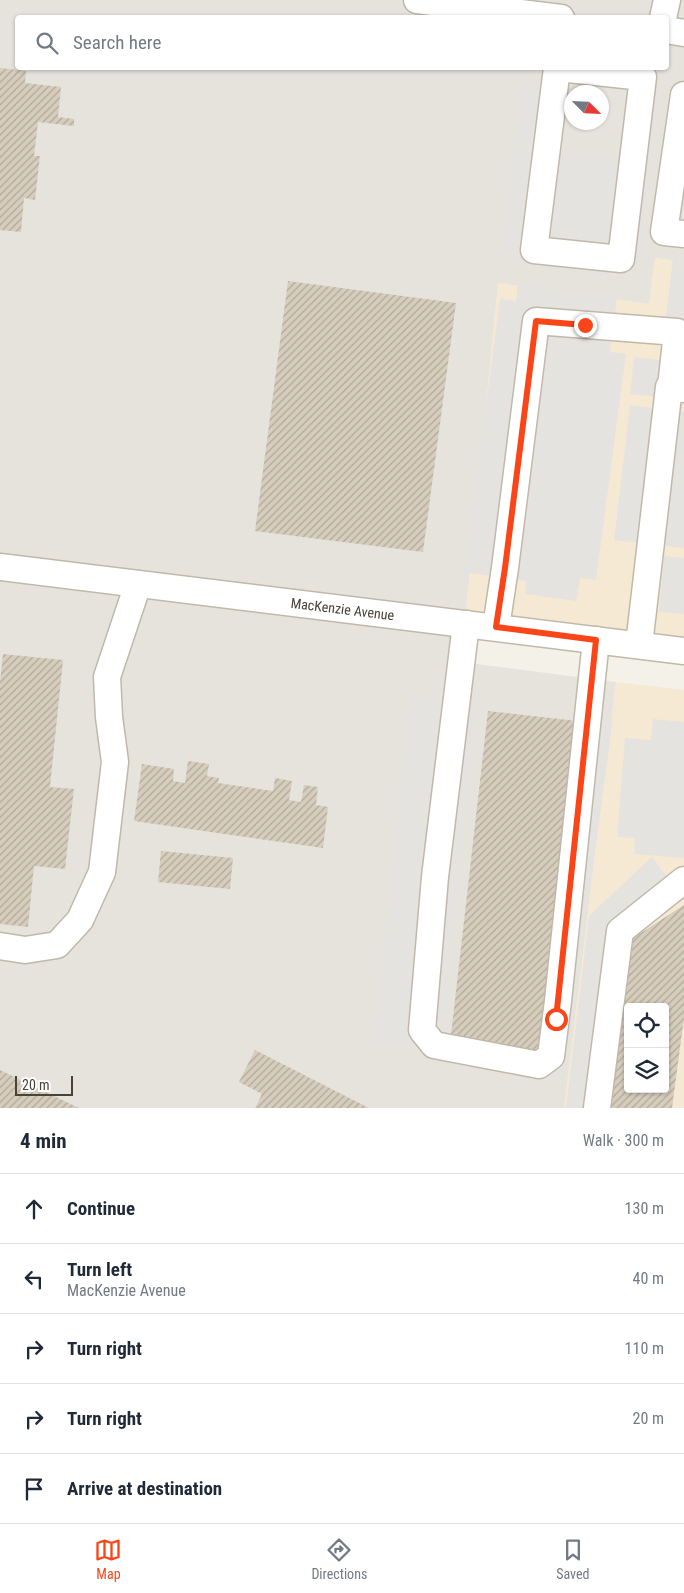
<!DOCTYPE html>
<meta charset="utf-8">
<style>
:root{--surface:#fff;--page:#f2f2f3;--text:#1f2937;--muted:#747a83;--line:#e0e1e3;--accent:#fa4519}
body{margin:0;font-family:"Roboto Condensed",sans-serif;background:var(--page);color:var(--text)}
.controls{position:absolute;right:15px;bottom:15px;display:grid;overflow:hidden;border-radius:5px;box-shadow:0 1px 4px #0004}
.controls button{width:45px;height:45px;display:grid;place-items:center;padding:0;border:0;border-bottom:1px solid var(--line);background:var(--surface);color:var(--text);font:25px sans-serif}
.compass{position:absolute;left:564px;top:85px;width:45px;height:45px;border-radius:50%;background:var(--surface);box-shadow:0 1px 4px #0004;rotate:114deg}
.scale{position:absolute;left:15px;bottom:12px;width:58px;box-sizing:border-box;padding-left:5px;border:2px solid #484237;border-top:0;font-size:14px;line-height:18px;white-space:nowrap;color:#484237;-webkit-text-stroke:4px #fff;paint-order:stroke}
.stop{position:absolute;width:15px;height:15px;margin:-11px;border:4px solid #fa4519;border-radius:50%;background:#fff}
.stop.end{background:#fa4519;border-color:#fff;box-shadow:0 1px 5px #0008}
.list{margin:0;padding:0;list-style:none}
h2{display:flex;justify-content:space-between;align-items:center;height:65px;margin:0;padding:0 20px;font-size:21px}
h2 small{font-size:16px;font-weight:400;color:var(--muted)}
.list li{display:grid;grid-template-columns:32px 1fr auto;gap:15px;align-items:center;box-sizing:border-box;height:70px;padding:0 20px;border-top:1px solid var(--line)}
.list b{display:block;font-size:19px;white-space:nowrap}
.list p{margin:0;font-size:16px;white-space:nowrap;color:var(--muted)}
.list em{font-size:16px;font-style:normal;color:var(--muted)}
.icon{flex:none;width:28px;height:28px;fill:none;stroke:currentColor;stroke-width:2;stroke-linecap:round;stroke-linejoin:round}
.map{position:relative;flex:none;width:684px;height:1108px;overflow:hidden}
.search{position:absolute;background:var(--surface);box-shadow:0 1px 4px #0004;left:15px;right:15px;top:15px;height:55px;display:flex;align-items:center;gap:12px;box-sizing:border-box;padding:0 18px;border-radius:5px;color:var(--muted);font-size:19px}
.sheet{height:415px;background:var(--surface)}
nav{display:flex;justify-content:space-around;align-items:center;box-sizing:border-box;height:70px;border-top:1px solid var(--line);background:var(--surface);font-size:14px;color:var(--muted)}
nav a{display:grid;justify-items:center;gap:2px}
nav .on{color:var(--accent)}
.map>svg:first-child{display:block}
.commercial{fill:#f6e9d3;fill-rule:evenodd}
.industrial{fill:#e6e3dd;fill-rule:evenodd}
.parking{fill:#e5e3e0}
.building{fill:url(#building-hatch);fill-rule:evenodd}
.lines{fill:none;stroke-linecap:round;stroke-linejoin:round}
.minor-casing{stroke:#c0b9aa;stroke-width:29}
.minor{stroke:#fff;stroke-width:26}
.route{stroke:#fa4519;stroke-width:6}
.labels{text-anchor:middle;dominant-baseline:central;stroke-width:4;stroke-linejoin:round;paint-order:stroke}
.street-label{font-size:14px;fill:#484237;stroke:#fff}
</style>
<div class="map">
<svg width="684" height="1108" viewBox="0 0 684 1108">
<defs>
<pattern id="building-hatch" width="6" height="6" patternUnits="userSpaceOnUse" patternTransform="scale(1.25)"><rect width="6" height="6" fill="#d6cdbd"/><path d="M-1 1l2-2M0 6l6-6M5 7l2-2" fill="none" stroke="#b0a89a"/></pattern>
</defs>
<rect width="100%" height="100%" fill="#f4f1e8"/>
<g class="commercial">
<path d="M655 258 684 262V640L466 612 498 283 649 304Z"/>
<path d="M616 682 684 690V1108H564ZM628 1007H665V1089H628Z"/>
</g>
<path class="industrial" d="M0 0H684V262L655 258 649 304 498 283 461 662 616 682 564 1108H0ZM18 18H666V68H18ZM572 92H602V122H572Z"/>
<g class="parking">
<path d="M521 80 560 84 553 152 627 160 634 97 658 100 639 264 617 262 615 275 521 264 523 251 502 248Z"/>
<path d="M673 257 684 258V400L630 394 634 357 661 360Z"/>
<path d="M518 285 617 298 610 352 626 354 596 580 580 578 576 601 525 594 526 581 464 572 500 299 516 301Z"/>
<path d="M630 405 684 412V548L614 540Z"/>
<path d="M664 556 684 558V614L659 612Z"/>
<path d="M410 696 478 703 441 1048 374 1041Z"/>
<path d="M595 716 613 718 565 1076 547 1074Z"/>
<path d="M653 719 684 722V858L634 854 635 838 617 837 625 738 651 740Z"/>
<path d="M652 857 674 886 630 926 605 1108H566L589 916Z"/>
</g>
<g class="building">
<path d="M0 68 26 71 25 83 61 87 58 117 74 119V126L38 122 34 156H40L35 200 24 198 21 232 0 230Z"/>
<path d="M288 281 456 303 423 552 255 531Z"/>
<path d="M3 654 63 660 50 787 74 789 65 869 34 866 28 927 0 924V682Z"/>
<path d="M488 711 577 721 539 1053 450 1044Z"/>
<path d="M188 761 209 764 207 776 219 778 218 783 273 791 275 778 292 781 289 800 301 802 304 785 318 787 316 805 328 807 323 848 134 821 142 764 174 769 173 781 185 783Z"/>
<path d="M161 851 233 858 230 889 158 882Z"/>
<path d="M684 905V1018L672 1108H608L630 940ZM628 1007H665V1089H628Z"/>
<path d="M255 1050 369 1108H255L262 1094 239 1082Z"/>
<path d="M0 1070 79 1108H0Z"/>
</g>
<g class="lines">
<defs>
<g id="minor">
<path d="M417 0 561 18"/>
<path d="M663 18 667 0"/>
<path d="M666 30 684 33"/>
<path d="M557 68 534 250 621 259 643 77 559 68"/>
<path d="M684 95 664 232 684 234"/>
<path id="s1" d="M0 567 684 651"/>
<path d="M466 624 435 877 422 1030 434 1045 539 1065 551 1056 558 1001 596 640"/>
<path d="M496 627 505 568 536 321 677 332 671 387"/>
<path d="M639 645 669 387 684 389"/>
<path d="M0 946 25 950 57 945 80 920 102 872 115 762 109 717 107 677 138 584"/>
<path d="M597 1108 620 931 684 880"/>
</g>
</defs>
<use href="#minor" class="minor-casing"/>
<use href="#minor" class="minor"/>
</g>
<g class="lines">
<path class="route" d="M556 1019 596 640 496 627 505 568 536 321 585 325"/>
</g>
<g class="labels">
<g class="street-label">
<text stroke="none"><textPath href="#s1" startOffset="345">MacKenzie Avenue</textPath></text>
</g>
</g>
</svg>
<div class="controls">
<button><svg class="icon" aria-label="locate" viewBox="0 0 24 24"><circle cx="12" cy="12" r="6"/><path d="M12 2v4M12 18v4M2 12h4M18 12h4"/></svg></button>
<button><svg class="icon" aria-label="layers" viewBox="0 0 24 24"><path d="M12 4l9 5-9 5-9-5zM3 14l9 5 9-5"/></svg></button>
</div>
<svg class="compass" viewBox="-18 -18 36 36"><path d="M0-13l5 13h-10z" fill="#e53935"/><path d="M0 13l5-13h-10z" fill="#747a83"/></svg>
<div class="scale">20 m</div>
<div class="stop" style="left:556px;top:1019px"></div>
<div class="stop end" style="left:585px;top:325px"></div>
<div class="search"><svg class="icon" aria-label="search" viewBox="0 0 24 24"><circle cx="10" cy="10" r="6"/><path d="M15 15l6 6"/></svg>Search here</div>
</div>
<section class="sheet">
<h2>4 min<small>Walk · 300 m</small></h2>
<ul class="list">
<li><svg class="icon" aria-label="ahead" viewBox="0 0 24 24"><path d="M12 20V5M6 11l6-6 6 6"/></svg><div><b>Continue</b></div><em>130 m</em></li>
<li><svg class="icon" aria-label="left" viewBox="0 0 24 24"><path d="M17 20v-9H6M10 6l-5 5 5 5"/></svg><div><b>Turn left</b><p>MacKenzie Avenue</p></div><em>40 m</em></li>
<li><svg class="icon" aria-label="right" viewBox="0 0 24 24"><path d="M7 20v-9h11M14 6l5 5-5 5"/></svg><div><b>Turn right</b></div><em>110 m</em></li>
<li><svg class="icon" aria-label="right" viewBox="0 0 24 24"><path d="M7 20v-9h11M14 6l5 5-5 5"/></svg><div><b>Turn right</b></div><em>20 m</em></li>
<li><svg class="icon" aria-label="arrive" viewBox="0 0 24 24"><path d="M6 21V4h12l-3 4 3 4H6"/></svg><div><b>Arrive at destination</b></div></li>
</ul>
</section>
<nav>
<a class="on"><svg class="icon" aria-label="map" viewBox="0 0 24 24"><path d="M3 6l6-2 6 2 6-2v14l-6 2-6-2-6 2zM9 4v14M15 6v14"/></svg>Map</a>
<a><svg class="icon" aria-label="directions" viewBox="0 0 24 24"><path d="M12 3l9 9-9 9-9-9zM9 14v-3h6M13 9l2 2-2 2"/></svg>Directions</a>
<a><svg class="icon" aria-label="saved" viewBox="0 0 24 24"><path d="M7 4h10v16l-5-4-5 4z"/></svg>Saved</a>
</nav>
